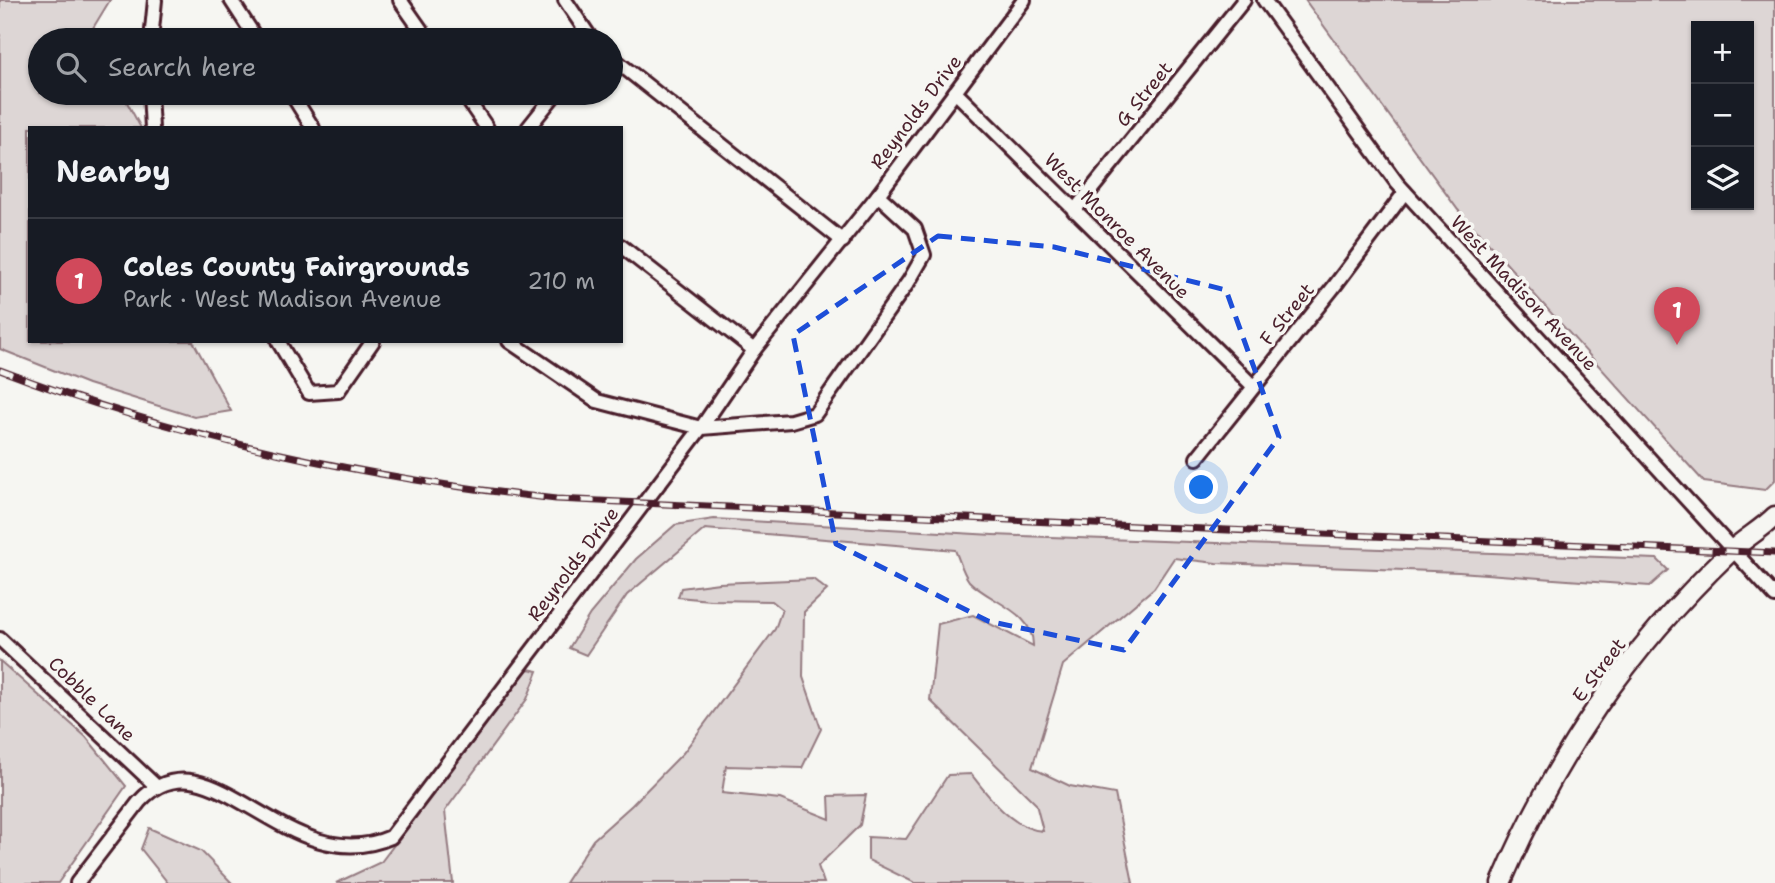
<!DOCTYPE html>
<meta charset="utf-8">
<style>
:root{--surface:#171b24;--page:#20242c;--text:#f1f3f6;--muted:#9ea1a6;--line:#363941;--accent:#d1495b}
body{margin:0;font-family:"Shantell Sans",sans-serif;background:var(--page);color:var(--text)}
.controls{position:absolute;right:21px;top:21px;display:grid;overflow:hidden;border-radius:0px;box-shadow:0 2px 5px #0004}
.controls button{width:63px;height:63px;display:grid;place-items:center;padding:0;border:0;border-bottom:2px solid var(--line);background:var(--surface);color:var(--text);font:35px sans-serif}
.you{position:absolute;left:1202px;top:488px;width:24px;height:24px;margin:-18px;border:5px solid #fff;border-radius:50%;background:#1a73e8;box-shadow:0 0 0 10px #1a73e833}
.badge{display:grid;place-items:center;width:46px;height:46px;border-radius:50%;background:var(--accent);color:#fff;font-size:23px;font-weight:700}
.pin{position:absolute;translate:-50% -58px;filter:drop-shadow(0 2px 4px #0008)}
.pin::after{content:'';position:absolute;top:37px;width:24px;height:21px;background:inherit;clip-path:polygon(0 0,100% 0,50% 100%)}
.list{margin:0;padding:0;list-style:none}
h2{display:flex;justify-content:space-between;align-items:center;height:91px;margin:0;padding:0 28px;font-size:30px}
h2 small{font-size:23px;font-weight:400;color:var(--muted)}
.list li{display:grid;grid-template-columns:46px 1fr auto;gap:21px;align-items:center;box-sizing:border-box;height:126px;padding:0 28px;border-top:2px solid var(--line)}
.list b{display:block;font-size:26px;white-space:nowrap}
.list p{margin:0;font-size:23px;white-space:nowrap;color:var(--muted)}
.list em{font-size:23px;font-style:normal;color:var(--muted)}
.icon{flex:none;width:38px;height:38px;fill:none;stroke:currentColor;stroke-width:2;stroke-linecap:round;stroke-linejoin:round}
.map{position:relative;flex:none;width:1775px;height:883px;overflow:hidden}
.search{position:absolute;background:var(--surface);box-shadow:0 2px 5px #0004;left:28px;top:28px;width:595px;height:77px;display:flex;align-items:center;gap:18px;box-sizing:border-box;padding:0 24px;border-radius:38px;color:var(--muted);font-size:26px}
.panel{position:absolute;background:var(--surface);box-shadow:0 2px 5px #0004;left:28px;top:126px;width:595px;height:217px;border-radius:0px}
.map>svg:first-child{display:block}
.green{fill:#ddd6d5;stroke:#947a80;stroke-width:2;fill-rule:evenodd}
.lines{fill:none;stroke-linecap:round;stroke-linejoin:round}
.street-casing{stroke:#4a1f2b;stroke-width:18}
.secondary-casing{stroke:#4a1f2b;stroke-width:23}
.street{stroke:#f6f6f2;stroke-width:12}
.secondary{stroke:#f6f6f2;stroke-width:18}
.rail-casing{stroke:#4a1f2b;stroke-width:7}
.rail{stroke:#f6f6f2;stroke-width:4.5;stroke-dasharray:13;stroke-linecap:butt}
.marked{fill:none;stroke:#1d4ed8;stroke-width:5;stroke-dasharray:14 9;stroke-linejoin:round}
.labels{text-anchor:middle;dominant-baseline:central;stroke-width:7;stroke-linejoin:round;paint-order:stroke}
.street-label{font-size:19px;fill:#4a1f2b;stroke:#f6f6f2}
</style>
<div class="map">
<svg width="1775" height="883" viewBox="0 0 1775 883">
<rect width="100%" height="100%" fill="#f6f6f2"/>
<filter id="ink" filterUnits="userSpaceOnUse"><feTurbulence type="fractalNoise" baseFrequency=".0143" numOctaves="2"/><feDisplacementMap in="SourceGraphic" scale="14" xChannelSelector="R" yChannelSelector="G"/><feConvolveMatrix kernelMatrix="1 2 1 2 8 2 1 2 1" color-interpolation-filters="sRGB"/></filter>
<g filter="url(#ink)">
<g class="green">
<path d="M0 0H110L93 28 98 40H40V93H122L141 128H30V341H193L231 411 194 417 88 384 0 349Z"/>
<path d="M1305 0H1775V480L1765 490 1704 482 1458 210ZM1696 26H1749V205H1696Z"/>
<path d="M714 519 993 535 1657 559 1668 570 1650 586 1459 572 1216 563 1174 558 1154 588 1063 665 1032 768 1070 786 1115 794 1133 883H915L868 860V837L906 839 948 775 971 774C989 797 1012 829 1043 831L1036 804 930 700 938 624 973 615 1033 646C1034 611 989 602 969 581 963 573 959 559 955 550L705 529 627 595 586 655 569 648 590 614 636 559 675 525Z"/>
<path d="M813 579 827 590 804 612 803 677 821 729 802 768 726 766 722 793 780 799 830 819 829 796 866 795 860 825 818 866 824 883H565L593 840 632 805 683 753 775 629 782 609 772 601 710 600 678 597 681 588 719 583Z"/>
<path d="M0 661 86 737 126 786 58 883H0Z"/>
<path d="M528 669 538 671 527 699 445 811 453 883H336L381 862Z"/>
<path d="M149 828 201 851 232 883H168L141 849Z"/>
</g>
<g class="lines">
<defs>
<g id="street">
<path d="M231 0 257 40"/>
<path d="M400 0 428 40"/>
<path d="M565 0 592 40"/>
<path d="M1264 0 1397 183 1775 596"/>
<path d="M151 40 155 0"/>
<path d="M611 57 843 241"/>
<path d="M955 92 1253 386"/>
<path d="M150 93 152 128"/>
<path d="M291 93 313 128"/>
<path d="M463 93 487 128"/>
<path d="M528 128 556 93"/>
<path d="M1074 211 1244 0"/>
<path d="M621 246 754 350"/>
<path d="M278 341 309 393 338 391 373 341"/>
<path d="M509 341 597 401 701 428 791 421 815 414 909 281 924 255 915 229 878 195"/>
<path d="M1197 458 1333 288 1405 192"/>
<path d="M0 639 157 787"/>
<path d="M77 883 139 802C209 725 286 883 391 837L701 428 754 350 878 195 1024 0"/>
</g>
<path id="secondary" d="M1501 883C1557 753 1627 651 1729 553 1743 539 1761 530 1775 516"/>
</defs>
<use href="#street" class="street-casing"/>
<use href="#secondary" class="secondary-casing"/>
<use href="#street" class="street"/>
<use href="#secondary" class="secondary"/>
<defs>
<path id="rail" d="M0 370C180 439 365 478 556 499L1158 527 1775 553"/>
</defs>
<use href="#rail" class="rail-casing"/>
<use href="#rail" class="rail"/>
</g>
</g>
<path class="marked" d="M938 236 1054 247 1226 290 1279 437 1124 650 988 621 836 544 793 335Z"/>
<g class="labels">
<g class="street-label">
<text transform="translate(1144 94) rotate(-51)">G Street</text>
<text transform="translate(916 112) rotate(-53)">Reynolds Drive</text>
<text transform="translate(1117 226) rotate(45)">West Monroe Avenue</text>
<text transform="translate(1524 293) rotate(47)">West Madison Avenue</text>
<text transform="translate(1287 314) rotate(-51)">F Street</text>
<text transform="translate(573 564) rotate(-53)">Reynolds Drive</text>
<text transform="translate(1599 670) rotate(-53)">E Street</text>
<text transform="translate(92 699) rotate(44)">Cobble Lane</text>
</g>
</g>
</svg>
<div class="controls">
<button>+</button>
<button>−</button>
<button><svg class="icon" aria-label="layers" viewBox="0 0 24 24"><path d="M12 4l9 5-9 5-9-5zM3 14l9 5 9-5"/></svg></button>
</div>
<div class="you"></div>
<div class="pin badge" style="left:1677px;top:345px">1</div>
<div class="search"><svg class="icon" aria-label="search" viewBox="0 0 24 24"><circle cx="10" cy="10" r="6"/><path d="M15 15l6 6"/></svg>Search here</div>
<section class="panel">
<h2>Nearby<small></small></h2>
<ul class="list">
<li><span class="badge">1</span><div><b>Coles County Fairgrounds</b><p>Park · West Madison Avenue</p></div><em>210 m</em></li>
</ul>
</section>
</div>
